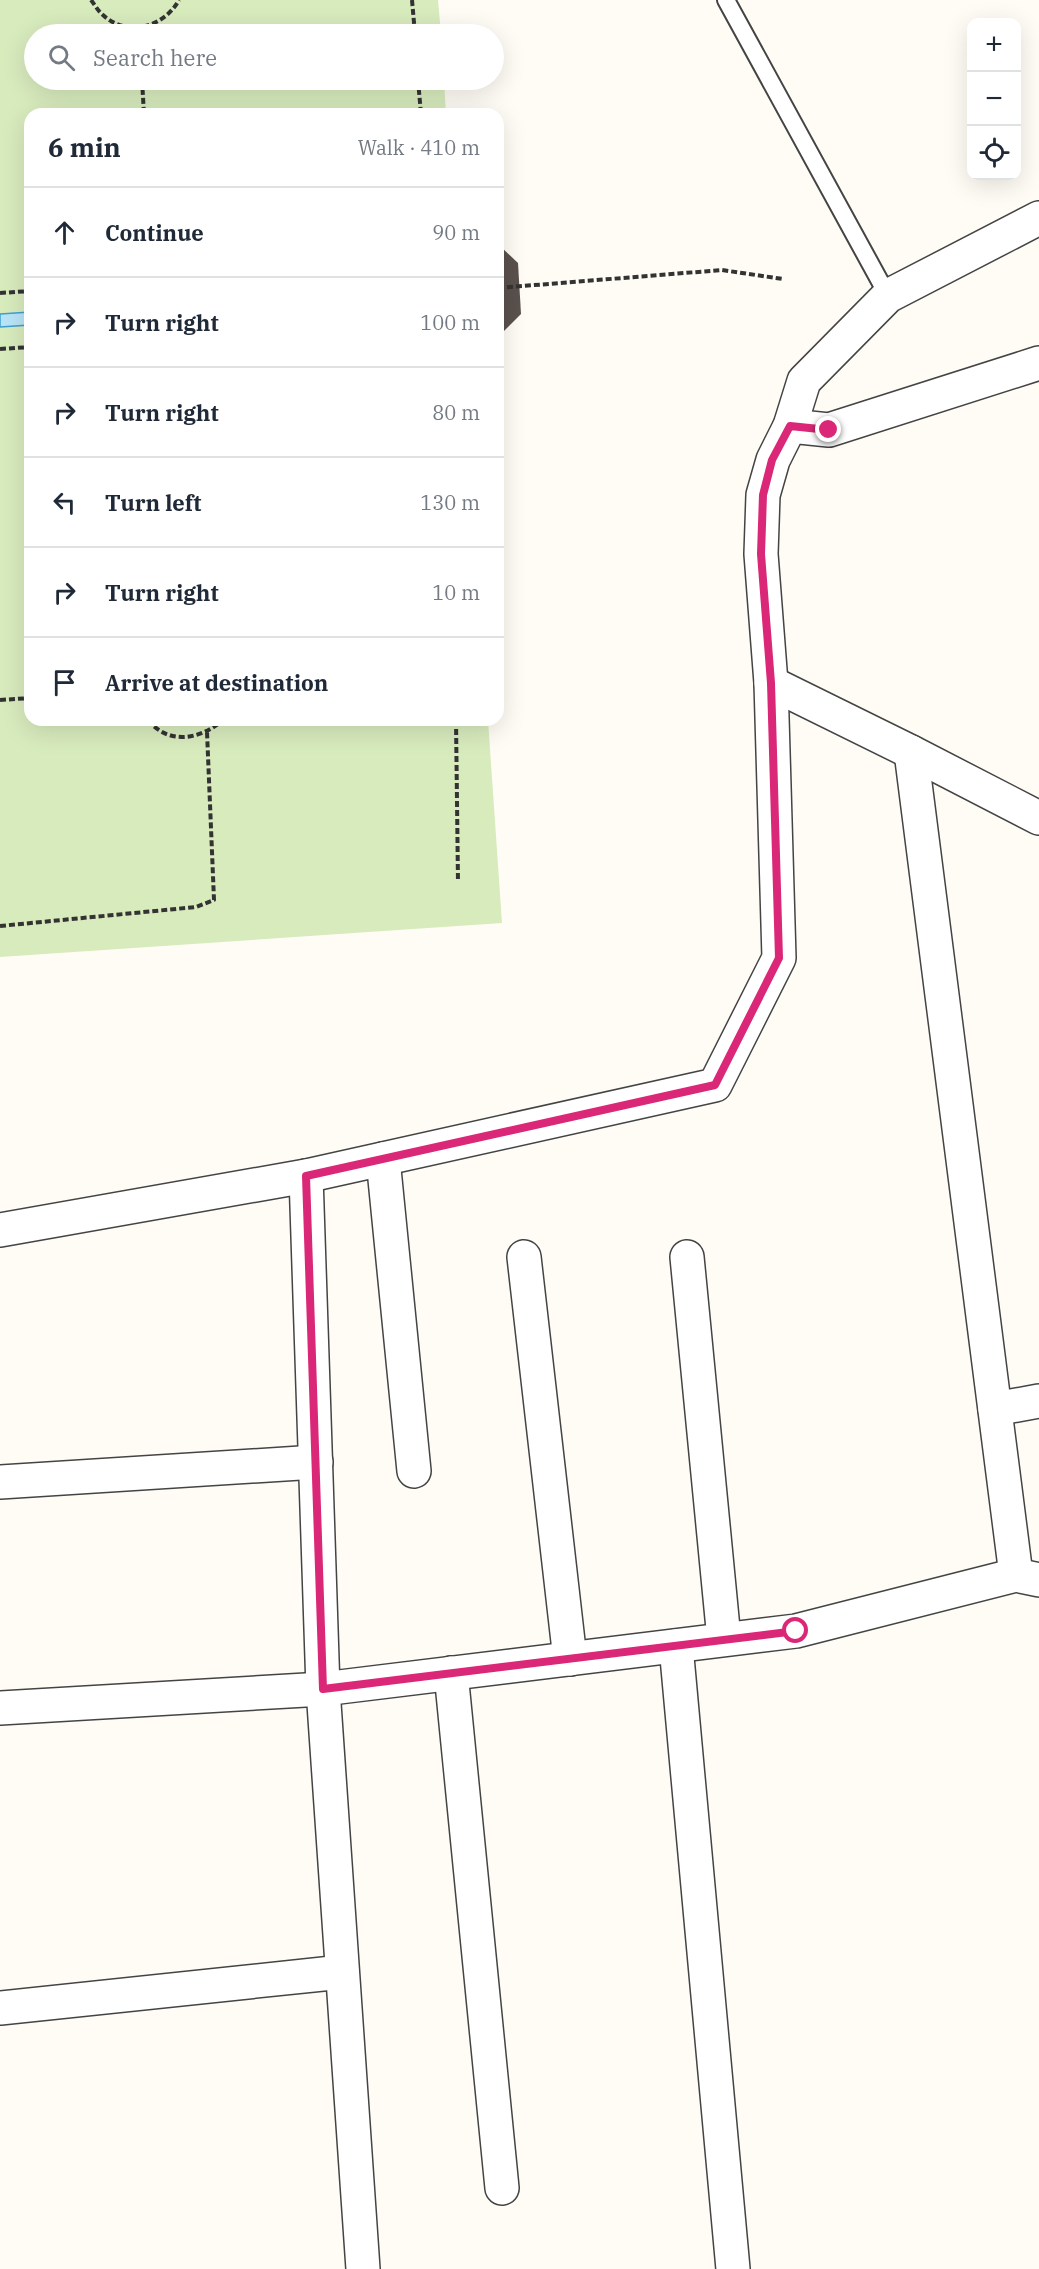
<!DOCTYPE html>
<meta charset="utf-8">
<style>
:root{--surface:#fff;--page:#f2f2f3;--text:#1f2937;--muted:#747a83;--line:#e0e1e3}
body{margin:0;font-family:"IBM Plex Serif",serif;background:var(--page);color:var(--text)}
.controls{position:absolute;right:18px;top:18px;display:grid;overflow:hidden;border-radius:12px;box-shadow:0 6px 24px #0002}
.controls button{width:54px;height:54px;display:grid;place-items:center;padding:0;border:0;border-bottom:2px solid var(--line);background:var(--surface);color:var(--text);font:30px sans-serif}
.stop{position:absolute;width:18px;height:18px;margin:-14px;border:4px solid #db2777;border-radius:50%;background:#fff}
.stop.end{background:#db2777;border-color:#fff;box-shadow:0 2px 6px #0008}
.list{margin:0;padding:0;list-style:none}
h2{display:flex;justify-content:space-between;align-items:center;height:78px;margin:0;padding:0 24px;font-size:26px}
h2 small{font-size:20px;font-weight:400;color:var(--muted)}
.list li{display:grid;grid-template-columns:39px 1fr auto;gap:18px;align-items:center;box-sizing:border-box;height:90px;padding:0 24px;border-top:2px solid var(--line)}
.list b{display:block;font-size:22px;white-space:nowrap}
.list em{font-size:20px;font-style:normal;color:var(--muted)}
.icon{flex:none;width:33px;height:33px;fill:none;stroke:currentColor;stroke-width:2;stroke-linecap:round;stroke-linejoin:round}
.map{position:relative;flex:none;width:1039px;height:2269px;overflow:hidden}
.search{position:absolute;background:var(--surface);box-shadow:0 6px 24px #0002;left:24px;top:24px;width:480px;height:66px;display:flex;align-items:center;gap:15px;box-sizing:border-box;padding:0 21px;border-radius:33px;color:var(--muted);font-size:22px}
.panel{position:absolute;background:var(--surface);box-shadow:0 6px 24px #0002;left:24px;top:108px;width:480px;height:618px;border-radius:18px}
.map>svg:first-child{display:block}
.green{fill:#d8ebbd}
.water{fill:#b9e4f7;stroke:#3e9fd0;stroke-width:1.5}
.building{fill:#5a514d}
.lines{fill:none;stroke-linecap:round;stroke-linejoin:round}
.service-casing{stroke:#444;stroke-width:20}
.minor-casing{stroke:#444;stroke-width:36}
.path{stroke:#333;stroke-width:4;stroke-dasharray:6 3;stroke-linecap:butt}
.service{stroke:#fff;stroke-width:16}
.minor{stroke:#fff;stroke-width:33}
.route{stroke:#db2777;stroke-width:8}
</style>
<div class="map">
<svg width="1039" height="2269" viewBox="0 0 1039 2269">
<rect width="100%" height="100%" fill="#fffcf5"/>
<path class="green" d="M0 0H438L441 34H34V80H444L446 114H30V720H488L502 923 0 957Z"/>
<path class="water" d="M30 312V325L0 327V314Z"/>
<path class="building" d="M498 244 518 263 521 314 498 337Z"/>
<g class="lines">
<defs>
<path id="service" d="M726 0 888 296"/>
<g id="minor">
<path d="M790 426 829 430 1039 363"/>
<path d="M771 683 911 752 1039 818"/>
<path d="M911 752 1016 1575"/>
<path d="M383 1159 414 1471"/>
<path d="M306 1176 323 1689 363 2269"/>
<path d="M0 1230 306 1176 715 1085 779 958 771 683 761 554 763 495 773 460 790 426 804 381 888 296 1039 218"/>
<path d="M524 1257 570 1659"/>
<path d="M687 1257 724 1639"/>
<path d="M995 1409 1039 1401"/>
<path d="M0 1482 316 1462"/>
<path d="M676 1646 733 2269"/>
<path d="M451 1673 502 2188"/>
<path d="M0 1708 323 1689 796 1631 1016 1575 1039 1580"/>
<path d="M0 2008 342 1972"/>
</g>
</defs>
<use href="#service" class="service-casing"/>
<use href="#minor" class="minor-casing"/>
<g class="path">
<path d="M91 0C95 5 98 11 103 15 128 38 164 27 179 0"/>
<path d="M412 0 415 34"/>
<path d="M139 28V34"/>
<path d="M142 80 144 114"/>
<path d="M418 80 421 114"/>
<path d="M498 288 722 270 783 279"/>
<path d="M0 293 30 291"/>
<path d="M0 349 30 347"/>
<path d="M0 700 30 698"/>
<path d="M148 720C169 746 201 739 223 720"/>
<path d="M456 720 458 882"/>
<path d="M0 926 196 907 214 900 207 732"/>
</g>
<use href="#service" class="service"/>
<use href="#minor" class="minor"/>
</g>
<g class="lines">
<path class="route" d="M796 1631 323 1689 306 1176 715 1085 779 958 771 683 761 554 763 495 772 460 790 426 829 430"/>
</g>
</svg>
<div class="controls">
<button>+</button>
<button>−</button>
<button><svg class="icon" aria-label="locate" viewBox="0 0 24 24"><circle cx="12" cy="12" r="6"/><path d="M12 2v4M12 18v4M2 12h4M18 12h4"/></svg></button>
</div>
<div class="stop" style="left:796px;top:1631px"></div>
<div class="stop end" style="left:829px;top:430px"></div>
<div class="search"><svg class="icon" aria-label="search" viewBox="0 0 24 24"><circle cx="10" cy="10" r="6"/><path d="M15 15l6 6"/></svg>Search here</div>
<section class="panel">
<h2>6 min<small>Walk · 410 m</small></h2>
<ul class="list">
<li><svg class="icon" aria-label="ahead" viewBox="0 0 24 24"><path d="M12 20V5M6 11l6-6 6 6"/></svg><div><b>Continue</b></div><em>90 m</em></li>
<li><svg class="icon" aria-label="right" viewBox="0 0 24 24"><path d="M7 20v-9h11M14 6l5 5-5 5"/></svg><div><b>Turn right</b></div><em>100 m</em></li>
<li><svg class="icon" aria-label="right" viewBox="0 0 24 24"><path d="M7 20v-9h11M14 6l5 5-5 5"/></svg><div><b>Turn right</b></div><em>80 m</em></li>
<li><svg class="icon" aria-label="left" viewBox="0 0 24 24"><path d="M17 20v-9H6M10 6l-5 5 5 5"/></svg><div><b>Turn left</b></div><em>130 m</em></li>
<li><svg class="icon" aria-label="right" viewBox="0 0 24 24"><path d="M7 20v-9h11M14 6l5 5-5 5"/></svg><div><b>Turn right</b></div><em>10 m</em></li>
<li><svg class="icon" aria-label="arrive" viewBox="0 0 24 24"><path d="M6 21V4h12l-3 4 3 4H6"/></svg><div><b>Arrive at destination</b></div></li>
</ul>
</section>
</div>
